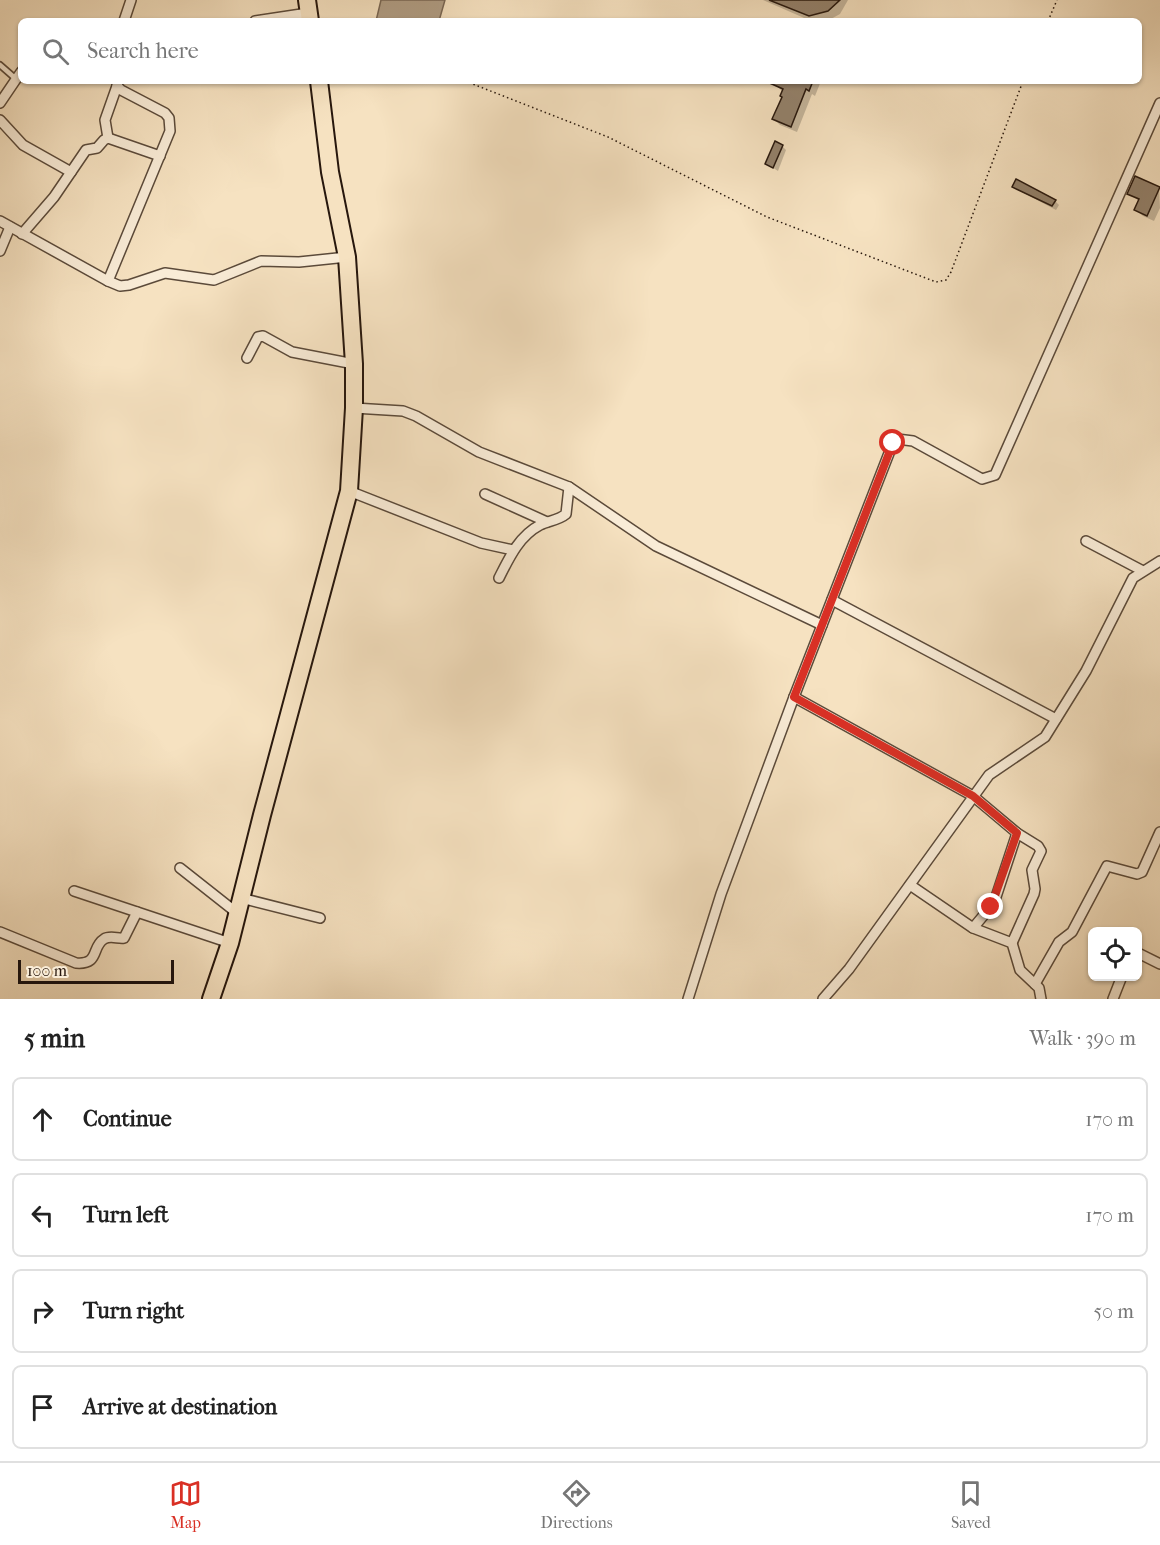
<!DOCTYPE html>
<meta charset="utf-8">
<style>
:root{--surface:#fff;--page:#f6f6f6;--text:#222;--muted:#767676;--line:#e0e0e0;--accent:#d93025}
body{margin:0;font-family:"IM FELL French Canon",serif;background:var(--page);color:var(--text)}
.controls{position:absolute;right:18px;bottom:18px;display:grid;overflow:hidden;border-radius:9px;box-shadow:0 2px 4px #0004}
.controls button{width:54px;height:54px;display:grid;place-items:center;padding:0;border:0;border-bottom:2px solid var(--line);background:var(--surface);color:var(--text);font:30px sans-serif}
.scale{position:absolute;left:18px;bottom:15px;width:156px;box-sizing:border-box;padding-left:6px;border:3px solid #27170d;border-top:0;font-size:16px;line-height:21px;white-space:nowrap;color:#27170d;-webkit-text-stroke:4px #f9ecd7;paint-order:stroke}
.stop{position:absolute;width:18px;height:18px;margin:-14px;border:4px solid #d93025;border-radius:50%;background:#fff}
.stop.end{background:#d93025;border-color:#fff;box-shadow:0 2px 6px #0008}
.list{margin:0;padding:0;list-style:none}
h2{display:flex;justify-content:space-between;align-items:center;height:78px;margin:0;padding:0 24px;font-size:26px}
h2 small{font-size:20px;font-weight:400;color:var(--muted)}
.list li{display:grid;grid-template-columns:39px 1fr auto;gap:18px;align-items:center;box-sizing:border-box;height:84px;margin:0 12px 12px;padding:0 12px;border:2px solid var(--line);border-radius:9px}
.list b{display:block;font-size:22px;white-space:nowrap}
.list em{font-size:20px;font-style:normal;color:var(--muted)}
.icon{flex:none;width:33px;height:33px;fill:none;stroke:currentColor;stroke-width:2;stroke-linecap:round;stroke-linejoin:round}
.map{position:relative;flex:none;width:1160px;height:999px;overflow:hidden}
.search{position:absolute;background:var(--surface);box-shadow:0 2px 4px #0004;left:18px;right:18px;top:18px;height:66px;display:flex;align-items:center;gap:15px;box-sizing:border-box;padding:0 21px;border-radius:9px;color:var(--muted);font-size:22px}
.sheet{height:462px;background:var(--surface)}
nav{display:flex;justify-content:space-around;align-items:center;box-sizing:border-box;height:84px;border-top:2px solid var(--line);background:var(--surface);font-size:16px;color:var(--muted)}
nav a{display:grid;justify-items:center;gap:3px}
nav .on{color:var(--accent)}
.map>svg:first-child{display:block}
.water{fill:#b09d84;stroke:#796754;stroke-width:1.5}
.shadow{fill:#0003}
.building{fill:#93816b;stroke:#27170d;stroke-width:1.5}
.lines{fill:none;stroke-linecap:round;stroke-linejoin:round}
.lane-casing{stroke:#5b4a3a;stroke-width:8}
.street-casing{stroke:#5b4a3a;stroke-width:12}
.highway-casing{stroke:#27170d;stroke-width:20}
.path{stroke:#27170d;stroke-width:1.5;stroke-dasharray:1.5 3;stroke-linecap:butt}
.lane{stroke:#f9ecd7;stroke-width:4.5}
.street{stroke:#f9ecd7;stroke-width:9}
.highway{stroke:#f6e2c1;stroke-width:16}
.route{stroke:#d93025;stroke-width:8}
</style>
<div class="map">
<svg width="1160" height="999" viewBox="0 0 1160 999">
<rect width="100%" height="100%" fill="#f6e2c1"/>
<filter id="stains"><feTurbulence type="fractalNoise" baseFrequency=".00333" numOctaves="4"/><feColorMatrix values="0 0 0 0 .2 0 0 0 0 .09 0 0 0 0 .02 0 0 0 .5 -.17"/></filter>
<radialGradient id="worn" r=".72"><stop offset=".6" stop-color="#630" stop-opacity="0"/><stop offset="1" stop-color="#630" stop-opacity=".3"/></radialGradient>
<path class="water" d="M381 0H445L439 21H376Z"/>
<g class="shadow">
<path d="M763 0H848L840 14 829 20 811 21Z"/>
<path d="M778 81H821L815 96 812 94 797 132 780 125 774 119 783 98V92L776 85Z"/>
<path d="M782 146 786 150 778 171 767 164Z"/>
<path d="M1014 186 1055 201 1059 205 1056 210 1018 190Z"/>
<path d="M1159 188 1160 208 1154 221 1143 216 1136 210 1140 202 1129 193Z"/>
</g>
<g class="building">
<path d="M769 0H840L828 11 809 16Z"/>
<path d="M765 81H813L809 91 806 89 791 127 772 119 782 97 780 96 783 89Z"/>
<path d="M775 141 783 145 773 168 765 164Z"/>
<path d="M1135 176 1160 187 1147 216 1134 210 1139 199 1127 194Z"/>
<path d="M1016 179 1056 200 1052 206 1012 187Z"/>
</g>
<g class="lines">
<defs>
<path id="lane" d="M0 65 16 79"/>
<g id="street">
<path d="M124 21 131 0"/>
<path d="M255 21 308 13"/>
<path d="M0 103 21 72"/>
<path d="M0 120 23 145 71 172"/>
<path d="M108 138 105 120 117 86"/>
<path d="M0 221 108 281 120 286 129 285 165 273 214 280 261 261 299 262 347 257"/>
<path d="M22 234 54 197 86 150 97 148 104 140 108 138 160 156"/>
<path d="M0 251 10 227"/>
<path d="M108 281 170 131 169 118 165 113 121 90 117 86 118 81"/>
<path d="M247 358 258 337 263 336 292 352 354 364"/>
<path d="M354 408 403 411 416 416 479 452 569 487 656 546 822 625"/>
<path d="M349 491 481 543 513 550"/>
<path d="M485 494 547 522"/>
<path d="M1086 541 1143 571"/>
<path d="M499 578C509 558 519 536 540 525 548 521 559 520 566 514L569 487"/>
<path d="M832 600 1056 719"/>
<path d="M794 697 973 796 1017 833 1038 846 1041 851 1032 870 1035 889 1034 894 1012 943"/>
<path d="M180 868 237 913"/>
<path d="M910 885 973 928 1012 943 1020 970 1039 988 1041 999"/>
<path d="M74 891 230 943"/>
<path d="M241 898 320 918"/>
<path d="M973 928 994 903 1017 833"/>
<path d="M0 932 76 963C100 965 91 947 104 939 110 935 118 939 124 938L137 912"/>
<path d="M1138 953 1160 964"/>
<path d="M1035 984 1059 942 1072 932 1107 866 1137 874 1142 872 1160 832"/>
<path d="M688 999 721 894 794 697 893 443 897 439 913 441 982 479 995 475 1160 103"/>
<path d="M823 999 849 969 989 775 1045 737 1086 671 1133 578 1160 561"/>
<path d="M1113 999 1122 976"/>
</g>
<g id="highway">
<path d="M307 0 310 21"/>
<path d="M211 999 230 943 262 815 349 491 354 408V364L347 257 330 172 319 81"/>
</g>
</defs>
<use href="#lane" class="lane-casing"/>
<use href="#street" class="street-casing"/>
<use href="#highway" class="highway-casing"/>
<g class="path">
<path d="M1048 21 1057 0"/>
<path d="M465 81 608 137 767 217 936 282 946 280 951 272 1023 81"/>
</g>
<use href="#lane" class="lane"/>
<use href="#street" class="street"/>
<use href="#highway" class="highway"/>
</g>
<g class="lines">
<path class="route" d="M893 443 794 697 973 796 1017 833 991 907"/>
</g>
<rect width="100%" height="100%" filter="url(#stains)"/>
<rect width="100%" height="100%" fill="url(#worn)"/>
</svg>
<div class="controls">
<button><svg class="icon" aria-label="locate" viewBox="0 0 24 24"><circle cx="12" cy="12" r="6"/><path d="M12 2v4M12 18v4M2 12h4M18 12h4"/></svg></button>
</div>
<div class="scale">100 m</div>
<div class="stop" style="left:893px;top:443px"></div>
<div class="stop end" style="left:991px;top:907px"></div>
<div class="search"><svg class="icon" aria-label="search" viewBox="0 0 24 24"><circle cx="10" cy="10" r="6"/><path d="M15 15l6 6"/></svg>Search here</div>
</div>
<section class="sheet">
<h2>5 min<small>Walk · 390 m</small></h2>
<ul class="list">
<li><svg class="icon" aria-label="ahead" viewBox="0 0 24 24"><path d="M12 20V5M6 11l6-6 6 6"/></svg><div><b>Continue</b></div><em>170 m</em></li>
<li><svg class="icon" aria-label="left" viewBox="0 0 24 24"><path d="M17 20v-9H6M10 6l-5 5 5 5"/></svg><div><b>Turn left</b></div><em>170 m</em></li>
<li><svg class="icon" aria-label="right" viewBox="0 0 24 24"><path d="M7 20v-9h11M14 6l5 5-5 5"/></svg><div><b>Turn right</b></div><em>50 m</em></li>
<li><svg class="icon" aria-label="arrive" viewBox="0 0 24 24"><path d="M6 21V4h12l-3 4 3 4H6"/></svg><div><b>Arrive at destination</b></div></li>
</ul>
</section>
<nav>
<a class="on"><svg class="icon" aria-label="map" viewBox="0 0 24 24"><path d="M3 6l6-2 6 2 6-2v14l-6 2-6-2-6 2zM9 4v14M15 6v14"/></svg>Map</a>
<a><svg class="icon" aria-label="directions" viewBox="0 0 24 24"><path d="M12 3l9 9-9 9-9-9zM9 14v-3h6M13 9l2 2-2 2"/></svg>Directions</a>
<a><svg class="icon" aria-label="saved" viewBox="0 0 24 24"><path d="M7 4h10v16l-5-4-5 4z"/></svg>Saved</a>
</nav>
